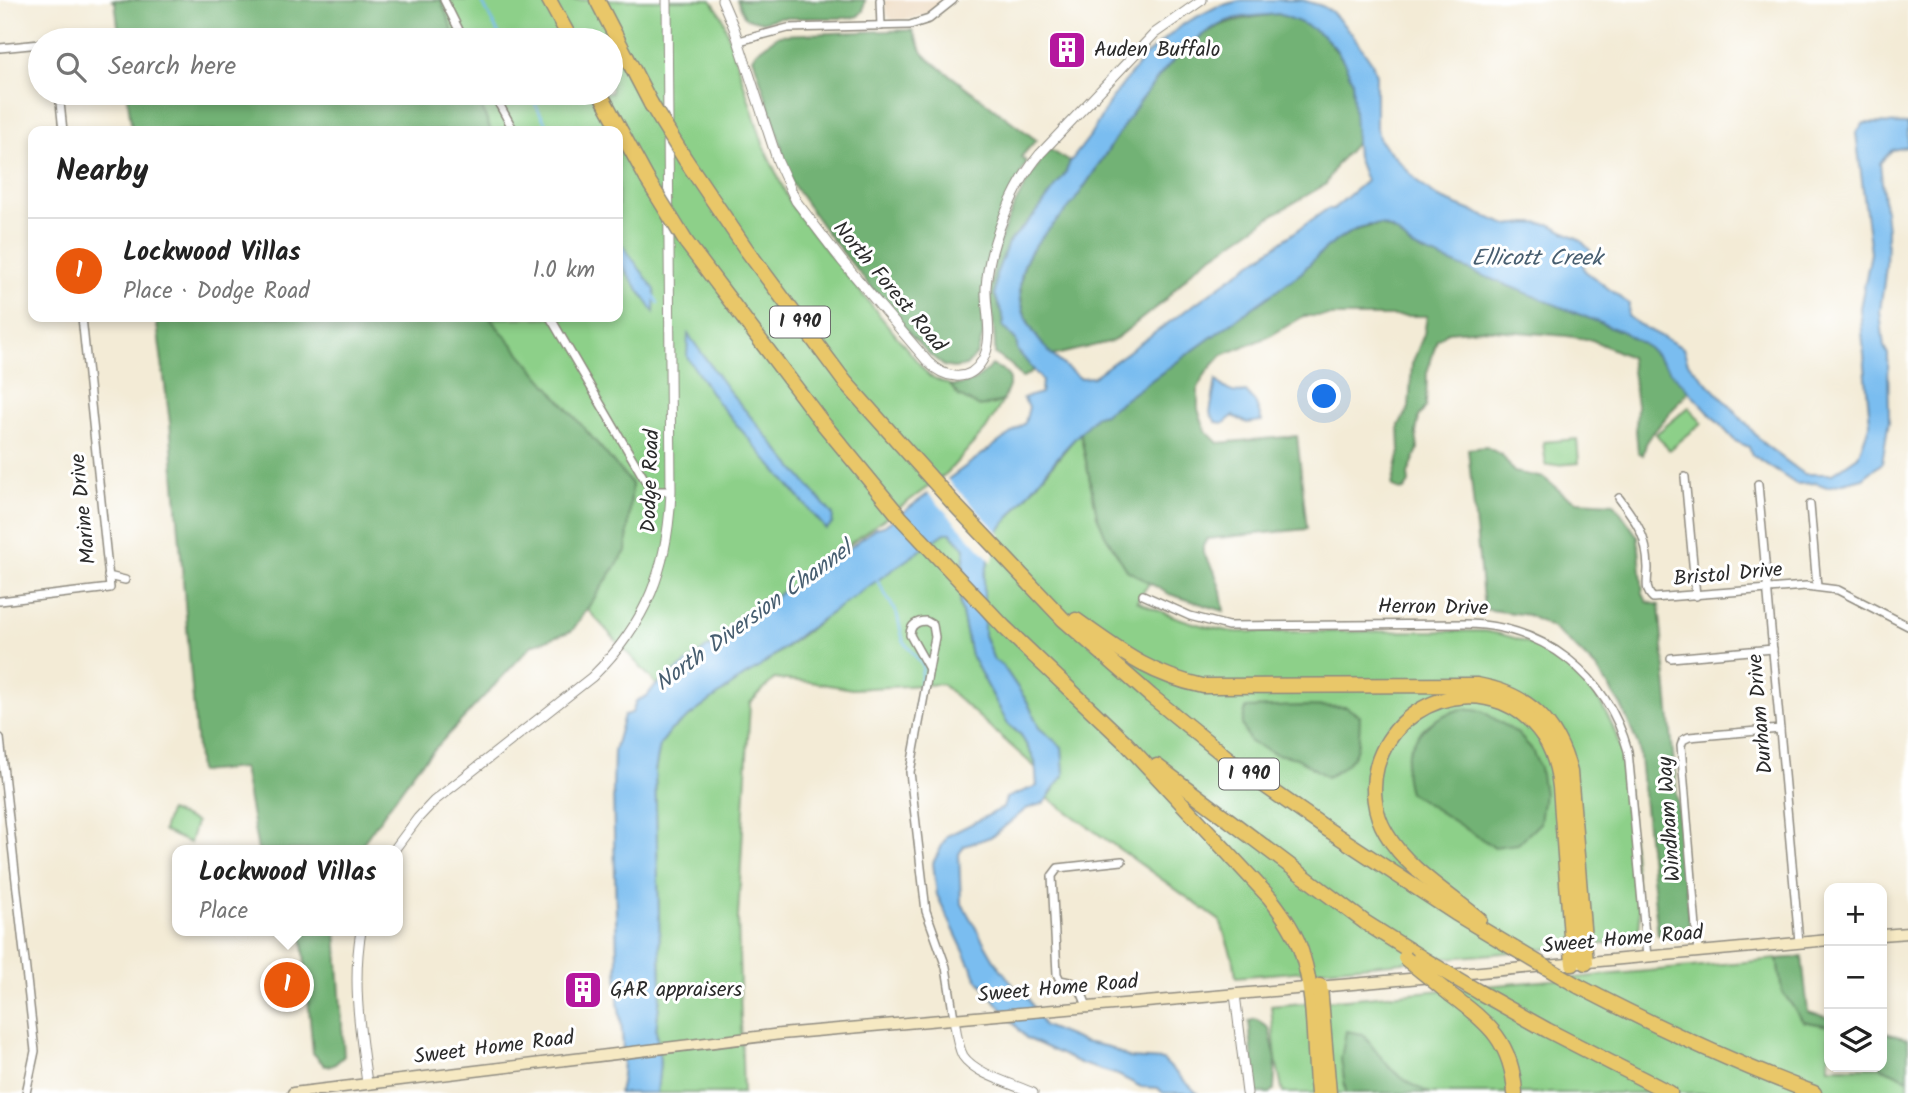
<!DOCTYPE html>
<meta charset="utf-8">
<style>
:root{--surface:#fff;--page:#f2f2f2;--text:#222;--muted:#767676;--line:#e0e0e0;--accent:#ea580c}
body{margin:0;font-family:Kalam,sans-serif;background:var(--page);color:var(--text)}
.controls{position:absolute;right:21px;bottom:21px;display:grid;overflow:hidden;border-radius:14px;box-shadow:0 4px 10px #0003}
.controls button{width:63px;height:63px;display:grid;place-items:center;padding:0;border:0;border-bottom:2px solid var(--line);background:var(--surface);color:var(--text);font:35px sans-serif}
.you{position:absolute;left:1325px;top:397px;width:24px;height:24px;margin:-18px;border:5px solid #fff;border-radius:50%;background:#1a73e8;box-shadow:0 0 0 10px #1a73e833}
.badge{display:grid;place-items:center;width:46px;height:46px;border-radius:50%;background:var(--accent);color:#fff;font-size:23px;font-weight:700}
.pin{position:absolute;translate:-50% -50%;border:4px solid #fff;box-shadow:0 2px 7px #0006}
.popup{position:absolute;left:172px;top:845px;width:231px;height:91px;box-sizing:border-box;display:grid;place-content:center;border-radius:14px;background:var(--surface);filter:drop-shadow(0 2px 5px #0005);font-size:23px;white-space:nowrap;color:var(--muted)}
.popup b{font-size:26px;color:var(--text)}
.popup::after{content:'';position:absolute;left:50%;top:100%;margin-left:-14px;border:14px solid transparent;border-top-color:var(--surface)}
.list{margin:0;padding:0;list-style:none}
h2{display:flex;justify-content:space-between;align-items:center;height:91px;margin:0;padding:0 28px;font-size:30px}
h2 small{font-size:23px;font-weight:400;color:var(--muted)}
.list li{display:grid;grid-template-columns:46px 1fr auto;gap:21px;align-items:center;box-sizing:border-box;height:105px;padding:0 28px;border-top:2px solid var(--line)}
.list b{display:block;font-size:26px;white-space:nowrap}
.list p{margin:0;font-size:23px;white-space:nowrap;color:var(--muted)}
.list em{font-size:23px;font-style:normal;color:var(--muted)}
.icon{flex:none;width:38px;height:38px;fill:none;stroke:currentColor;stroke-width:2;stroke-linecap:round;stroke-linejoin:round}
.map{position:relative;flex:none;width:1908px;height:1093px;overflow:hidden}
.search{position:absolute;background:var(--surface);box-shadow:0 4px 10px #0003;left:28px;top:28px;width:595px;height:77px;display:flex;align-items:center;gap:18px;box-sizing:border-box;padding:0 24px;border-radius:38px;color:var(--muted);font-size:26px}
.panel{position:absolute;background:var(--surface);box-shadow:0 4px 10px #0003;left:28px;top:126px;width:595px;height:196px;border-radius:14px}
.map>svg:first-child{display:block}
.built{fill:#edd7bb}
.green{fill:#8dd089;stroke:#5c7e5a;stroke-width:2}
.forest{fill:#72b275;stroke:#4e6e50;stroke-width:2}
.water{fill:#7abdf0;stroke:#52748e;stroke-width:2;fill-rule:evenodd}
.pier{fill:#f3ebd6}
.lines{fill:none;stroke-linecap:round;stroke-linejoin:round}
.stream{stroke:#7abdf0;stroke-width:2.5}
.minor-casing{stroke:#8f8b80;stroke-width:10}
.tertiary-casing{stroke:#8f8b80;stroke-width:11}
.secondary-casing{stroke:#8f8b80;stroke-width:13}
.motorway-casing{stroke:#8f8b80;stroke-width:17}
.minor{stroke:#fff;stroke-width:7}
.tertiary{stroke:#fff;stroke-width:9}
.secondary{stroke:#f6e9c3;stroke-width:10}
.motorway{stroke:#e9c769;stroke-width:14}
.motorway-bridge-casing{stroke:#8f8b80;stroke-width:17;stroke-linecap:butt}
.motorway-bridge{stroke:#e9c769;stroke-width:14}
.labels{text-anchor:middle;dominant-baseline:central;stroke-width:6;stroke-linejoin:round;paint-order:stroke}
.shield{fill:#fff;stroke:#6b6b6b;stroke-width:2}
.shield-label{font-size:19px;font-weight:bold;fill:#2b2b2b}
.poi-label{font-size:21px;fill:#2b2b2b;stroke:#fff;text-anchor:start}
.street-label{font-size:21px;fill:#2b2b2b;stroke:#fff}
.water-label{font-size:23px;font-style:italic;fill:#475e70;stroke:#fff}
</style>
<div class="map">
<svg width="1908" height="1093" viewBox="0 0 1908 1093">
<rect width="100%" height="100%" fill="#fff"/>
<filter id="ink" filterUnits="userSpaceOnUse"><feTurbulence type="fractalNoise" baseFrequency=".0143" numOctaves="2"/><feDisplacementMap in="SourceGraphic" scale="14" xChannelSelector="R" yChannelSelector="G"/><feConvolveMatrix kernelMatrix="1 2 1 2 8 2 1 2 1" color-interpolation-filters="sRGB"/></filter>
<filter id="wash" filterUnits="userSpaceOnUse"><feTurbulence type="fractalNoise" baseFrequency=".00686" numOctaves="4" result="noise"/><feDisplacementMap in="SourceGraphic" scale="28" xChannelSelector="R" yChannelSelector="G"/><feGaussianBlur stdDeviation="1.57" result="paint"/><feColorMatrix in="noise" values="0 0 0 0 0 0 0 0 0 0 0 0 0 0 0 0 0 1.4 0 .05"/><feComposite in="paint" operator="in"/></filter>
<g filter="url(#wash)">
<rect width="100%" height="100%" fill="#f3ebd6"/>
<path class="built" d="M884 0H944L935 9 923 16 909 19 892 20 887 15Z"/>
<g class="green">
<path d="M441 0H711L722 16 764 147 791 205 818 240 929 376 950 385 959 396 992 405 1003 401 986 429 947 473 657 685 587 609 626 551 632 484 489 318 618 317V131H491L476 93H611V40H456Z"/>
<path d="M1689 407 1702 423 1669 450 1656 434Z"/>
<path d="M1080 432 1097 515 1127 570 1150 582 1137 601C1169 616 1199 627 1234 632L1484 631C1558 642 1608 689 1624 762L1640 921 1637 941 1236 977 1234 962 1220 921 1048 798 1064 775 1062 747 1039 728 1028 703 1003 666 994 661 984 635V576L999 530Z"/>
<path d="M1577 439 1579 463 1546 466 1543 442Z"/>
<path d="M945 533H951L965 548 960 604 971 655 1008 724 1021 735 1035 761 1036 768 942 684 852 689 811 682 774 679 750 703 738 918 743 1093H657L660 1062 656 1030 661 988 655 771 660 745 671 730 744 676 762 665 859 592Z"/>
<path d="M169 811 196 822 190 843 163 831Z"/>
<path d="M1777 959 1782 991 1803 1021 1829 1026V1067H1881L1908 1079V1093H1283L1276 1059 1271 1006Z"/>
</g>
<g class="forest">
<path d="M111 0H441L456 40H120L115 2Z"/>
<path d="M737 0H865L863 11 858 16 850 18H778L763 22 745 18Z"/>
<path d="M1278 14 1312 26 1321 32 1344 61 1352 81 1357 142 1336 165 1326 184 1273 215 1196 267 1164 301 1113 341 1052 356C1031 332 1016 308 1022 275 1026 245 1063 217 1080 193 1116 143 1142 85 1190 45 1221 19 1241 19 1278 14Z"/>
<path d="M912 30 923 53 930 60 1036 140 1021 157 1027 162 1009 197 982 297 983 335 977 354 966 366 953 368 944 366 929 354 904 328 827 233 791 182 781 159 782 148 753 57 756 52 779 35Z"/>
<path d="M127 93H476L491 131H132Z"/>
<path d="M1049 149 1070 162 1065 174 1038 211 1008 243 995 295 1004 320 1003 326 1016 340 1018 351 1034 370 1022 378 1011 365 995 354C996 333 990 310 991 289 993 238 1020 189 1049 149Z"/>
<path d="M1382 225 1398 233 1412 247 1623 332 1649 348 1689 390 1647 440 1643 455 1638 452 1636 430 1637 405 1630 357 1592 340 1567 336 1482 329 1448 332 1437 340 1427 373 1426 407 1419 417 1416 433 1418 449 1408 474 1409 483 1404 490 1397 489 1392 485 1400 451 1399 425 1409 408 1412 364 1424 334 1427 316H1304L1268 337 1222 355 1206 373 1198 388V409L1205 430 1218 443 1297 436 1307 529 1207 539 1203 546V553L1214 570 1221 591 1224 611 1169 594 1127 570 1105 535 1097 515 1080 432 1096 416 1104 414 1301 273C1323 249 1348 226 1382 225Z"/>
<path d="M156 317H489L632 484 626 551 572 631 532 645 416 769 358 850H258L243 768 199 772 170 423Z"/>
<path d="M991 365 1003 370 1009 377V386L1003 401 980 407 959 396 950 385C967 386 981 379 991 365Z"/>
<path d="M1486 447 1502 455 1514 472 1544 478 1566 496 1577 501 1614 503 1638 537 1643 594 1647 602 1659 605 1690 933 1658 935 1639 748 1622 707 1597 669 1574 646 1551 627 1528 615 1484 609 1468 449Z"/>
<path d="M1300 706 1346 707 1360 716C1359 748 1359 761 1327 777L1297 758 1276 754 1250 742 1242 725 1246 708Z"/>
<path d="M1462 709 1482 711 1517 733 1531 748 1540 768 1544 794 1540 823 1518 844 1494 847 1409 792C1396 751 1422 719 1462 709Z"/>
<path d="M302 931H336L344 1056 334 1065 325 1066 313 1053Z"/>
<path d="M1802 957 1808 1012 1829 1018V1026L1803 1021 1782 991 1777 959Z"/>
<path d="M1256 1019 1269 1028 1276 1059 1274 1090 1270 1093H1256L1249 1021Z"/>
<path d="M1346 1031 1363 1034C1385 1063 1395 1079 1430 1093H1346L1341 1059Z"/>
<path d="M1882 1032 1908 1039V1079L1881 1067Z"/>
</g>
<g class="water">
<path d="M1242 0H1302L1322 6 1332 12 1353 35 1372 63 1376 75V127L1380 141 1420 184 1439 198 1507 225 1528 223 1549 224 1579 239 1590 250V254L1583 265 1585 271 1629 304 1628 316 1638 324 1683 348 1688 363 1731 407 1764 444 1804 474H1832L1858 456 1870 423 1860 308 1871 253 1856 133 1864 123 1908 124V147L1892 150 1880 163 1887 230 1886 267 1880 311 1884 347 1888 354 1889 421 1882 463 1863 478 1827 487 1816 483 1796 484 1752 455 1749 447 1735 441 1649 348 1623 332 1412 247C1403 238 1394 228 1381 225 1353 221 1318 254 1301 273L1104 414 1096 416 1062 452 999 530 984 576V635L994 660 1003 666 1028 703 1039 728 1062 747 1064 774 1044 803 1026 809 993 836 964 846 959 854 961 902 994 960 1020 994 1027 996 1044 1026 1084 1042 1109 1047 1129 1058 1163 1060 1197 1093H1163L1158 1088 1141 1087 1118 1075 1082 1064 1026 1038 977 979 937 895 933 863 947 836 1003 808 1006 798 1037 786 1035 761 1021 735 1008 724 971 655 960 604 965 548 951 533H945L801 634 757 669 744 676 671 730 660 745 655 771 661 988 656 1030 660 1062 657 1093H619C626 1063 623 1031 618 1002L613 790 614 751 624 715 632 713 636 701 647 696 653 688 707 648 713 646 787 588 795 586 835 555 839 556 876 528 884 526 1025 423 1029 407 1023 398 1041 393 1042 380 1018 351 1016 340 1003 326 1004 320 995 295 996 275 1008 243 1037 212 1065 174 1070 162 1090 136 1110 101 1145 56 1183 24 1216 7ZM1278 14C1317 27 1338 40 1352 81L1357 157 1366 181 1333 209H1327L1093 377 1080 378C1046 354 1011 318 1022 272 1029 243 1058 223 1075 200 1117 142 1158 52 1225 22 1240 15 1262 16 1278 14Z"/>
<path d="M618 239 655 290 654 312 618 260Z"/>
<path d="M688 334 729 391 833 515 832 524 826 529 718 403 687 357Z"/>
<path d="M1216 380C1225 390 1233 395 1246 392L1255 402 1262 421 1247 423 1233 416 1224 423 1216 422 1210 413Z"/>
</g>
<path class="pier" d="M946 478 1001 535 992 562 927 492Z"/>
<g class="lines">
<g class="stream">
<path d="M481 0 502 40"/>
<path d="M529 93 550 131"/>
<path d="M653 295 658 303"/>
<path d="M877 580 897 614 903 640 923 666 916 708"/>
</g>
</g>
</g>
<g filter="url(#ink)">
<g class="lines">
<defs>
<g id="minor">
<path d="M444 0 464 40"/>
<path d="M880 0 881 26"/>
<path d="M739 41 788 28 910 25 929 19 953 0"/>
<path d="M0 48 40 44"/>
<path d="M59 93 63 131"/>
<path d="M493 93 514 131"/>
<path d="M550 317 649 487 657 491H671"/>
<path d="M1685 477 1696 596"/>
<path d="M1758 484 1799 942"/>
<path d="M1619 498C1637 522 1647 536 1648 568 1648 579 1644 590 1653 598L1806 586 1838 590 1908 626"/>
<path d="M1810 505 1817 587"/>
<path d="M108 576 125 580"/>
<path d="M1143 595 1190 616 1228 626 1465 624C1544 625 1607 675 1628 751L1647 957"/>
<path d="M0 601 110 588 82 317"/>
<path d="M926 621 933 625 935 637 929 669 910 635C910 625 917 621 926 621Z"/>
<path d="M1671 658 1773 649"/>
<path d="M929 669 910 772 926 911 946 967 954 1018"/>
<path d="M0 738 35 1051 26 1093"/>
<path d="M1698 952 1681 746 1683 740 1689 737 1780 729"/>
<path d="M1087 1006 1078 984 1060 980 1057 974 1052 876 1058 868 1122 861"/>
</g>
<g id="tertiary">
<path d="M722 0 734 28 778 162 796 201 842 261 928 362C944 378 968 384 982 361 995 340 985 310 986 287 989 244 1013 186 1040 154L1155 33 1202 0"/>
<path d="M394 850 418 818 434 801 592 677C647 623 668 568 671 491L667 0"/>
<path d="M361 931C352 982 360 1031 367 1083"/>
<path d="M1235 994 1247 1093"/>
<path d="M954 1018C956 1030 957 1045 963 1056 975 1074 1013 1084 1033 1093"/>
</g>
<g id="secondary">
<path d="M1882 935 1908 933"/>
<path d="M1448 975 1829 940"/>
<path d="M293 1093 781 1034 1432 977"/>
</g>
<g id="motorway">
<path d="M549 0 571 40"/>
<path d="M597 0 651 104"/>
<path d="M600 93 647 179"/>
<path d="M685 159 746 249 845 382 955 505 1063 619 1151 696 1241 769 1327 829 1455 913 1515 949"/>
<path d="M686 242 821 421 900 517 1004 627 1125 742 1270 898C1283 915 1296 933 1302 954 1316 998 1313 1047 1318 1093"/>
<path d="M1076 620C1120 651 1148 674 1203 686L1477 685C1528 694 1557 722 1570 772L1586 963"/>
<path d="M1157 766 1366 923 1420 957"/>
<path d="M1479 919C1448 893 1406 868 1386 833 1374 813 1371 788 1377 766 1399 691 1499 669 1544 737 1554 752 1558 769 1560 787L1573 964"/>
<path d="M1320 986 1329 1093"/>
<path d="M1578 986C1655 1026 1733 1063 1814 1093"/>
<path d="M1479 992 1547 1030 1670 1093"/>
<path d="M1451 995C1489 1023 1512 1043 1515 1093"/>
</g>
</defs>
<use href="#minor" class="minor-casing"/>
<use href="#tertiary" class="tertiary-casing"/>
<use href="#secondary" class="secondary-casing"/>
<use href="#motorway" class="motorway-casing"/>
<use href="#minor" class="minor"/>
<use href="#tertiary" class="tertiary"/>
<use href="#secondary" class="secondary"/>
<use href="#motorway" class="motorway"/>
<defs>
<g id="motorway-bridge">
<path d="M651 104 685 159"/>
<path d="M647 179 686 242"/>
<path d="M1515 949 1578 986"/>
<path d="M1420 957 1479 992"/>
<path d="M1405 958 1451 995"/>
</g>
</defs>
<use href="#motorway-bridge" class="motorway-bridge-casing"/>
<use href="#motorway-bridge" class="motorway-bridge"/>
</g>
</g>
<defs>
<symbol id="building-square" viewBox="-11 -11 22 22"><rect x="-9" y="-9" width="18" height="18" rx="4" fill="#b5179e" stroke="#fff"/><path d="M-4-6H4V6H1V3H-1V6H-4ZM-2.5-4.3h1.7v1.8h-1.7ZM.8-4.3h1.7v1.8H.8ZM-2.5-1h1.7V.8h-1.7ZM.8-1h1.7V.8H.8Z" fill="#fff"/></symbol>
</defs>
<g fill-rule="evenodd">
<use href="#building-square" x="1045" y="28" width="44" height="44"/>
<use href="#building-square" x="561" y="968" width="44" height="44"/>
</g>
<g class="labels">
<g class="shield">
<rect x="770" y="306.5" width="60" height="31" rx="5"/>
<rect x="1219" y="758.5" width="60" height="31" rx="5"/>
</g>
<g class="shield-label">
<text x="800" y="322">I 990</text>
<text x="1249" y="774">I 990</text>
</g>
<g class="poi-label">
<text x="1094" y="50">Auden Buffalo</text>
<text x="610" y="990">GAR appraisers</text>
</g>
<g class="street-label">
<text transform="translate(889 287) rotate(50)">North Forest Road</text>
<text transform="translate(651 481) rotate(-88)">Dodge Road</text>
<text transform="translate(84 509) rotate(-96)">Marine Drive</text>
<text transform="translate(1728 575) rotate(-5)">Bristol Drive</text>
<text transform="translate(1433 608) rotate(1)">Herron Drive</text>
<text transform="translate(1761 714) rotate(-95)">Durham Drive</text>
<text transform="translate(1670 819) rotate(-94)">Windham Way</text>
<text transform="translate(1623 940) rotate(-5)">Sweet Home Road</text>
<text transform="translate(1058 989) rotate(-5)">Sweet Home Road</text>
<text transform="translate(494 1048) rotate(-7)">Sweet Home Road</text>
</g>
<g class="water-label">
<text x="1537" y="259">Ellicott Creek</text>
<text transform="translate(754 617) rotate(-36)">North Diversion Channel</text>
</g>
</g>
</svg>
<div class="controls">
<button>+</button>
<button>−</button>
<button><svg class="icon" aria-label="layers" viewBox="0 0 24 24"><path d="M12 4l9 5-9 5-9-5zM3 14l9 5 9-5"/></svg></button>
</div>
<div class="you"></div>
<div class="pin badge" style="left:287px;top:985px">1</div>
<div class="popup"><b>Lockwood Villas</b>Place</div>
<div class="search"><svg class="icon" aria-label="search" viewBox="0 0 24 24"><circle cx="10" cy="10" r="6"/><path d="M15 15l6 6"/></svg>Search here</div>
<section class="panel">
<h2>Nearby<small></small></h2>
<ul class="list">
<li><span class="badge">1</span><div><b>Lockwood Villas</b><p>Place · Dodge Road</p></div><em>1.0 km</em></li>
</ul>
</section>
</div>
